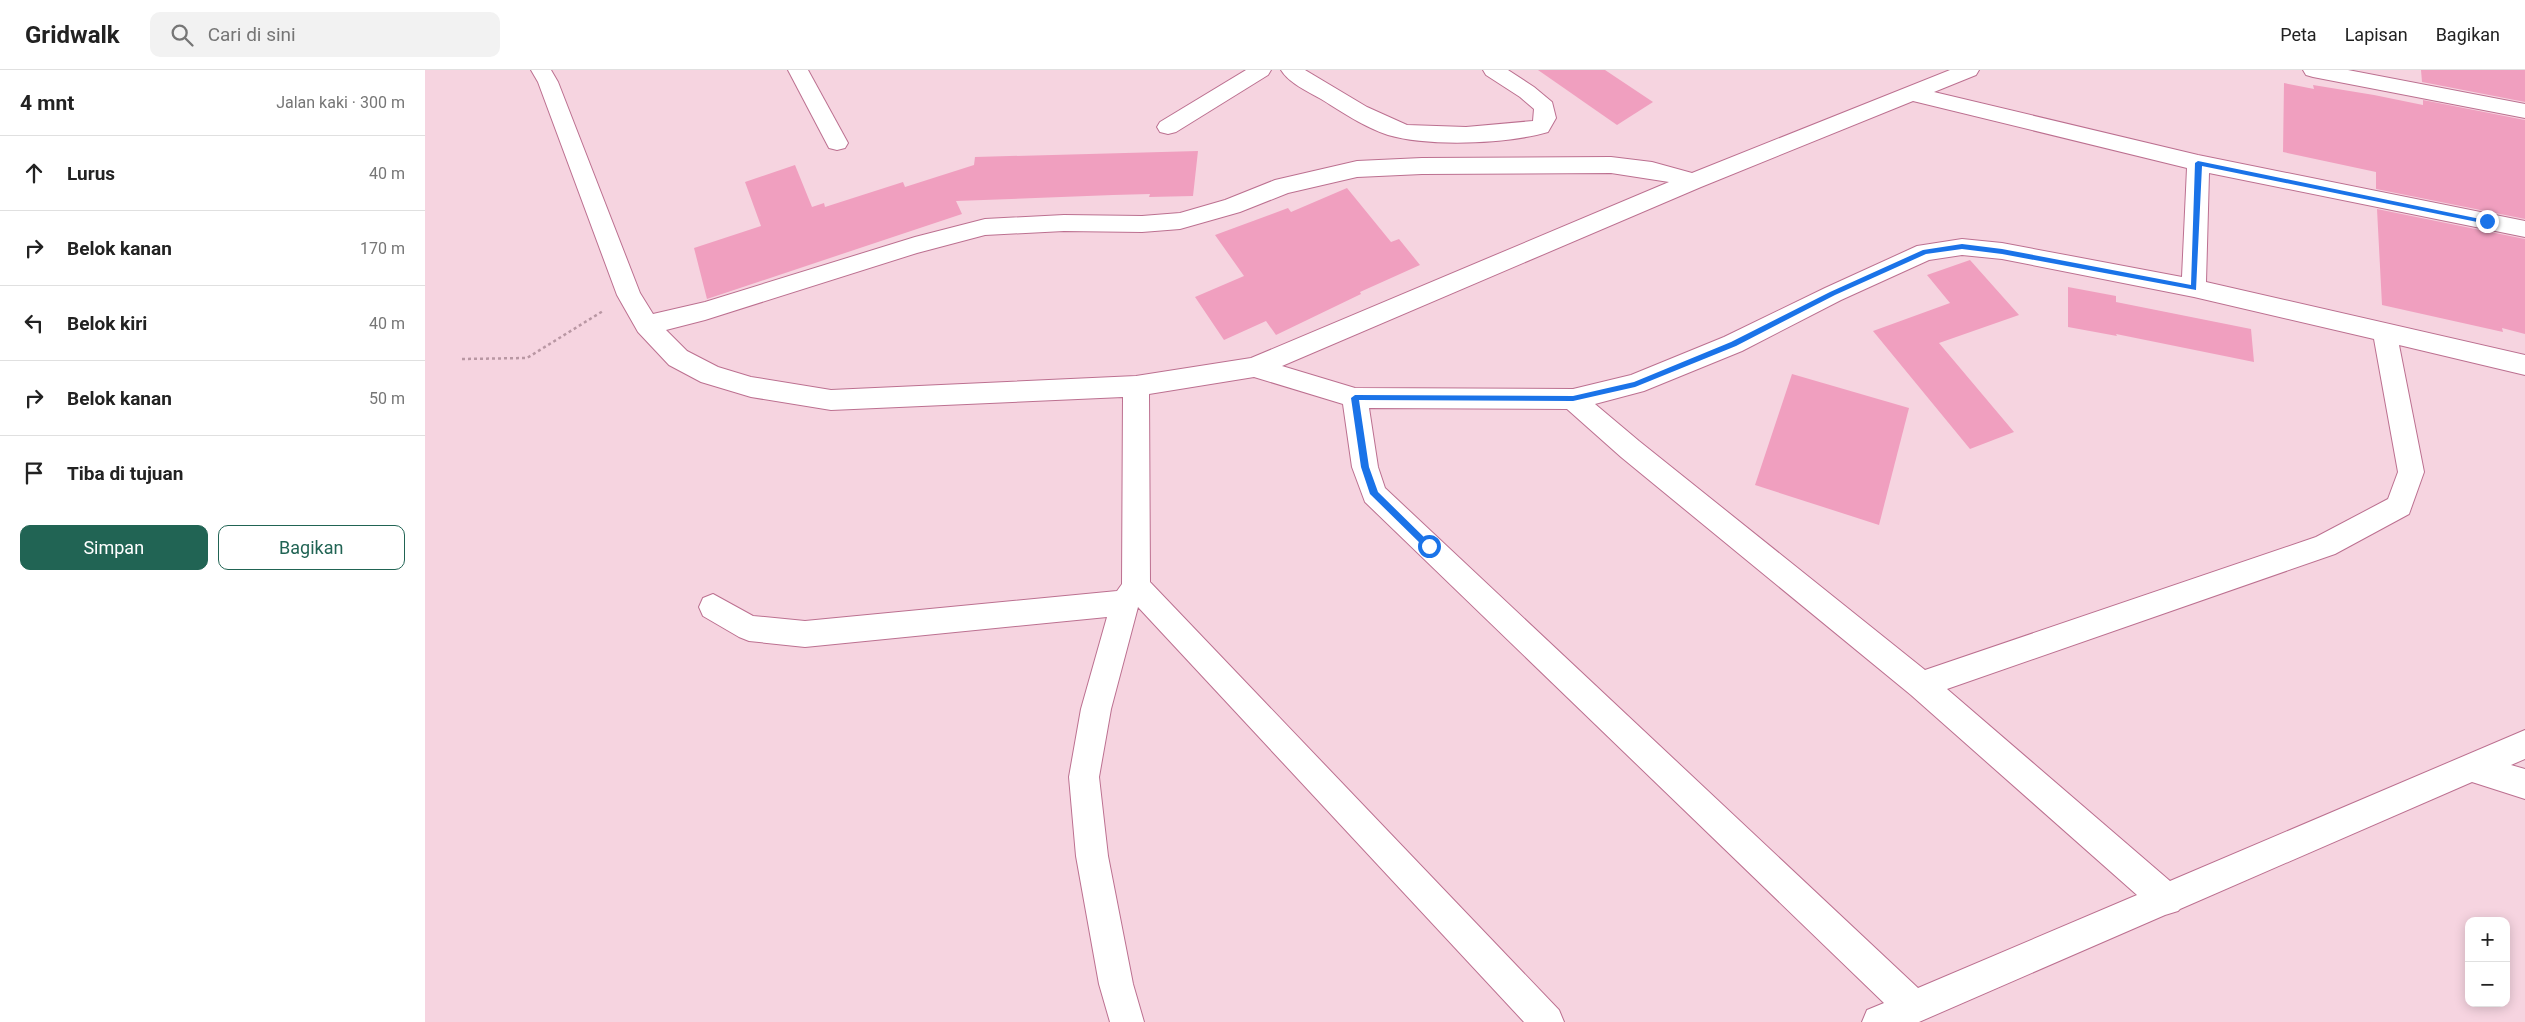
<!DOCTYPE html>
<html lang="id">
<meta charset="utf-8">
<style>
:root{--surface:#fff;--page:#f2f2f2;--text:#222;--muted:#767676;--line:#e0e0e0;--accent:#216454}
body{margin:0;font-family:Roboto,sans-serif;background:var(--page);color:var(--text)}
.controls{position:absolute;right:15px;bottom:15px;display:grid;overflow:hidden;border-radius:10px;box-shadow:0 2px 12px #0003}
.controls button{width:45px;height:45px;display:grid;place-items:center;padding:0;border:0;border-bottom:1px solid var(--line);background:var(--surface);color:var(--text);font:25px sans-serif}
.stop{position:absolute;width:15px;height:15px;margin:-11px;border:4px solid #1a73e8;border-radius:50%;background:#fff}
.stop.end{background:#1a73e8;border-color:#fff;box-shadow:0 1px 5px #0008}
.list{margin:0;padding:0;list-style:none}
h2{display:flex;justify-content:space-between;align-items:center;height:65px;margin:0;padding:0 20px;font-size:21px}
h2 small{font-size:16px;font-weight:400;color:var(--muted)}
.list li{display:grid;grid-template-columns:32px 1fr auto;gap:15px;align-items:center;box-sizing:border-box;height:75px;padding:0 20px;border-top:1px solid var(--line)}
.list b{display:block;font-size:19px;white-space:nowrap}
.list em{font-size:16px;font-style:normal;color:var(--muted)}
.actions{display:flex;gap:10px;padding:15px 20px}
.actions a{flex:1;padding:11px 0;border:1px solid var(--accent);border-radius:10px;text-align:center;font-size:18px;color:var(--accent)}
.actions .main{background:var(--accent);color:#fff}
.icon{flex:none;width:28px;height:28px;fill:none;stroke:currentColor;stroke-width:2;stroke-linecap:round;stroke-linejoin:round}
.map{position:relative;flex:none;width:2100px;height:952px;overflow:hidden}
header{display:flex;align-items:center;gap:30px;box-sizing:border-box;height:70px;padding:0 25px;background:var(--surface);border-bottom:1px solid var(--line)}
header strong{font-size:24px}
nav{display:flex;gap:28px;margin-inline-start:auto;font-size:18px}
.search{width:350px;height:45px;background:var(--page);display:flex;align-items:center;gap:12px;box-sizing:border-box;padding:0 18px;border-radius:10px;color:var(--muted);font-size:19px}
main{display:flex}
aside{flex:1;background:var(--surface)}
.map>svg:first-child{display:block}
.building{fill:#f09fbf}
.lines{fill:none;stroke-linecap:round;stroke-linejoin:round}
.minor-casing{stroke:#bc7090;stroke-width:2}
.path{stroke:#b997a3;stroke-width:2.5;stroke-dasharray:3 3;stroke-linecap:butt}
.minor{fill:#fff;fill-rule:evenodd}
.route{fill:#1a73e8}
</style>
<header>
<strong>Gridwalk</strong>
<div class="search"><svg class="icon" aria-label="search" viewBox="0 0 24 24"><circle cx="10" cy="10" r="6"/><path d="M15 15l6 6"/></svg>Cari di sini</div>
<nav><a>Peta</a><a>Lapisan</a><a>Bagikan</a></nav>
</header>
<main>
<aside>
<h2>4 mnt<small>Jalan kaki · 300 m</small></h2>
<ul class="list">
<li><svg class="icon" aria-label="ahead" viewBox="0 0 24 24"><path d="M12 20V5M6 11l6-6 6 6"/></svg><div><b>Lurus</b></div><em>40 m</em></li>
<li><svg class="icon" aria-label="right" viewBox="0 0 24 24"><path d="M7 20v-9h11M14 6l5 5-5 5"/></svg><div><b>Belok kanan</b></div><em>170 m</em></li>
<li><svg class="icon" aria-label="left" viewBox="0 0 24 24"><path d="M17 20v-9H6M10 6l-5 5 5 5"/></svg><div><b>Belok kiri</b></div><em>40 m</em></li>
<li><svg class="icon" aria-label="right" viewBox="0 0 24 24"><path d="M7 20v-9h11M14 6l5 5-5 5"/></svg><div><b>Belok kanan</b></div><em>50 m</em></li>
<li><svg class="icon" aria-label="arrive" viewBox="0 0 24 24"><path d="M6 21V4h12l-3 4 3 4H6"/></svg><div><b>Tiba di tujuan</b></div></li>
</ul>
<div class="actions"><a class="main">Simpan</a><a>Bagikan</a></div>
</aside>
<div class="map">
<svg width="2100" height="952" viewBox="0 0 2100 952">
<rect width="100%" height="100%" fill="#f6d4e0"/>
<g class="building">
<path d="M1113 0H1180L1228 32 1192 55Z"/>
<path d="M1996 0H2100V32L1997 12Z"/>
<path d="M1859 13 1889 19 1888 15 1949 25 1998 35V30L2100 50V149L1951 119V102L1858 82Z"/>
<path d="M773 81 768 126 724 127 725 124 688 125 531 131 537 144 282 229 269 178 336 156 320 112 370 95 387 137 399 133 400 137 478 112 480 117 549 95 550 87Z"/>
<path d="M922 118 966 172 974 169 995 195 935 222 936 224 851 265 841 251 799 270 770 227 819 206 790 165 863 138 866 142Z"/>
<path d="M1952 139 2100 169V264L2077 258 2078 262 1957 235Z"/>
<path d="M1545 190 1594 245 1514 273 1589 362 1545 379 1448 261 1525 233 1502 205Z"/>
<path d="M1643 217 1691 226V232L1826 259 1829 292 1691 264 1692 266 1643 257Z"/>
<path d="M1367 304 1484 338 1454 455 1330 415Z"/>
</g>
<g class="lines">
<defs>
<g id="minor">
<path d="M106 0H126L133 12 215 223 228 244 280 232 490 167 560 149 639 145 717 146 755 143 800 130 850 110 932 91 997 88 1186 87 1227 92 1267 103 1525 0H1554L1551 5 1509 22 1773 85 2100 151V167L1784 103 1781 212 2100 285V305L1974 275 1999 402 1984 444 1910 484 1522 619 1745 811 2100 660V689L2086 695 2100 699V729L2047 712 1755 839 1753 841 1740 845 1494 952H1437L1442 940 1459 933 940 432 927 397 918 334 829 307 724 324 725 512 1134 940 1139 952H1099L713 537 686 639 674 707 683 786 708 914 719 952H685L674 914 651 786 644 707 656 639 682 547 380 577 324 571 314 567 278 546 274 537 278 528 288 524 328 546 380 551 692 521 697 514 698 327 406 340 326 327 276 312 244 295 213 262 192 225 113 12ZM1488 31 1762 98 1757 207 1577 173 1537 169 1492 176 1400 218 1299 267 1206 305 1148 319 930 318 857 296 1276 117ZM1186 103 1244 112 826 288 711 306 406 320 326 307 293 297 262 281 241 260 280 250 492 183 560 165 639 161 717 162 755 159 815 142 863 123 932 107 997 104ZM1537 185 1577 189 1769 227 1949 269 1973 402 1963 429 1891 467 1500 600 1214 371 1170 334 1219 321 1317 281 1416 230 1504 190ZM944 338 1142 339 1196 387 1486 625 1712 825 1493 918 960 418 953 397Z"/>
<path d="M363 0H383L423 73 420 78 412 80 404 78Z"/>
<path d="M821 0H846L843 5 751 62 743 64 735 62 732 57 735 52Z"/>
<path d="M856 0H880L942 37 982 55 1041 57 1108 51 1109 39 1095 27 1061 5 1058 0H1083L1109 17 1127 32 1131 48 1123 62C1082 74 1004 77 963 65 939 57 917 42 896 29 882 21 864 13 856 0Z"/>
<path d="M1878 0H1923L2100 34V48L1888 7 1881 5Z"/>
</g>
</defs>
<use href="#minor" class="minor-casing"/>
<path class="path" d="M37 289 102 288 178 241"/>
<use href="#minor" class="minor"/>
</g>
<path class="route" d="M1773 91 2065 151 2062 154 1777 96 1771 220 1577 184 1537 179 1501 184 1410 225 1311 276 1210 317 1148 331 934 330 944 397 953 422 1006 474V479H1001L945 424 936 397 926 328 930 325 1148 326 1209 312 1306 272 1405 222 1498 180 1537 174 1577 179 1766 215 1770 93Z"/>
</svg>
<div class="controls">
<button>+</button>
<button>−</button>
</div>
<div class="stop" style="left:1004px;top:476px"></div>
<div class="stop end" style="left:2062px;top:151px"></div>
</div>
</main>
